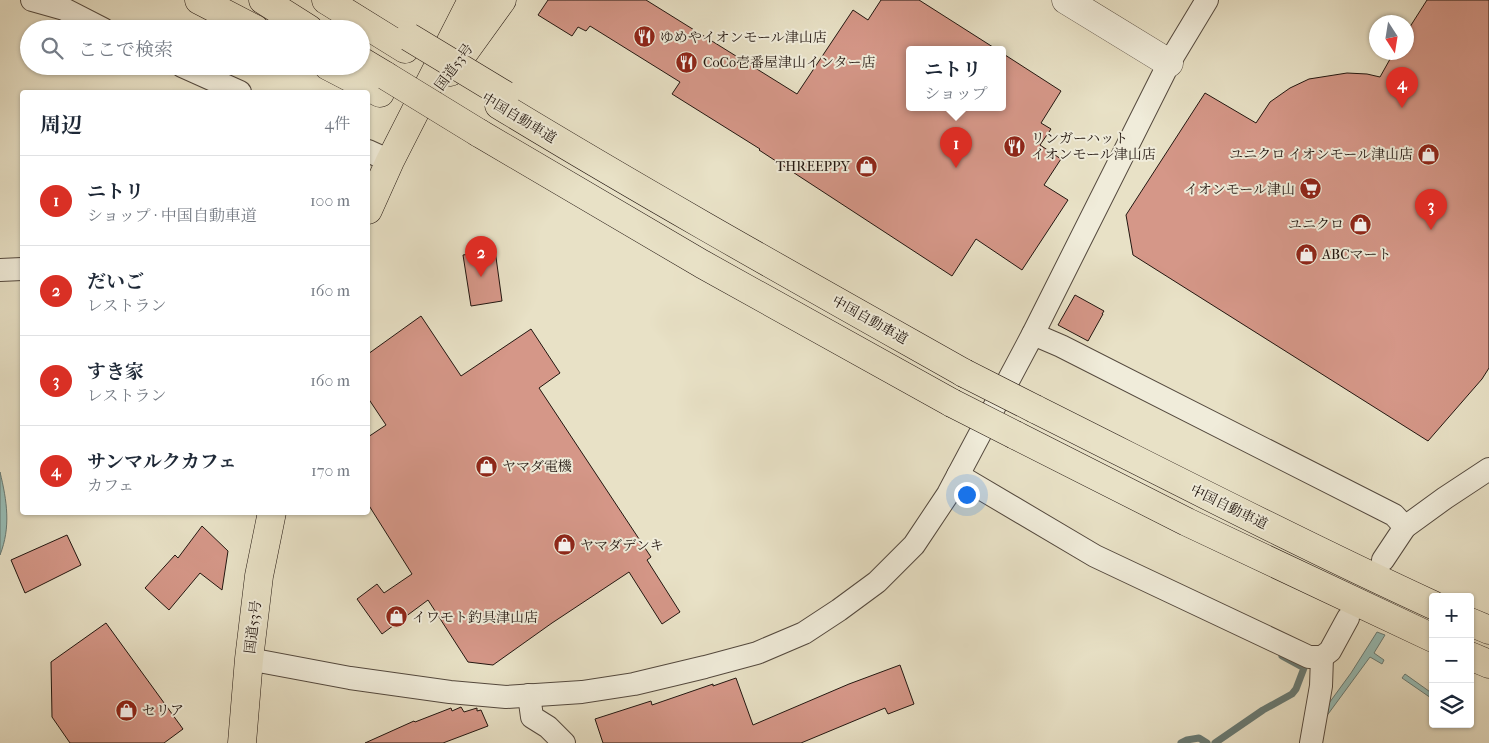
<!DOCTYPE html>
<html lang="ja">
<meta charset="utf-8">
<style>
:root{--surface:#fff;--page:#f2f2f3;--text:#1f2937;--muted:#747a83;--line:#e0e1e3;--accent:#d93025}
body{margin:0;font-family:"IM FELL French Canon","Noto Serif JP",serif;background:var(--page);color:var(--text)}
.controls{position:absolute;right:15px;bottom:15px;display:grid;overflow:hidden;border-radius:5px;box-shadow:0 1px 4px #0004}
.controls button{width:45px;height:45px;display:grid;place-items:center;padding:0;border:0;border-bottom:1px solid var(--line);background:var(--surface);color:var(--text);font:25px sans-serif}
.compass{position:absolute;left:1369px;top:15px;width:45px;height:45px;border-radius:50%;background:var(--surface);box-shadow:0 1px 4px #0004;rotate:168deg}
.you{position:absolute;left:966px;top:494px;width:18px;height:18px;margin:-12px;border:4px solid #fff;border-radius:50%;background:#1a73e8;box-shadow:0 0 0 8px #1a73e833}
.badge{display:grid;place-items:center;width:32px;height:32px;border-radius:50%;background:var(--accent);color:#fff;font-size:16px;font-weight:700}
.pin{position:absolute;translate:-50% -41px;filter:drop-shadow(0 1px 2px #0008)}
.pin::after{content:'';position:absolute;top:26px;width:18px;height:15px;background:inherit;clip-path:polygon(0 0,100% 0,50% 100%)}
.popup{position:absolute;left:906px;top:46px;width:100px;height:65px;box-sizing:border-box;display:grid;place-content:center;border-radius:5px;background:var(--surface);filter:drop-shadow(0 1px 4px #0005);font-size:16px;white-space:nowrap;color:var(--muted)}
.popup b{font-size:19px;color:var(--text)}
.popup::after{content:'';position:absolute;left:50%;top:100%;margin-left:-10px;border:10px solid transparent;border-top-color:var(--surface)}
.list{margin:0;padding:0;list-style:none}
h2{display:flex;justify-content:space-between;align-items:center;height:65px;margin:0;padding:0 20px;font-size:21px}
h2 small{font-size:16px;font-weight:400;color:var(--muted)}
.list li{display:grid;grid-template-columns:32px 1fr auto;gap:15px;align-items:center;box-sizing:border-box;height:90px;padding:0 20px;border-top:1px solid var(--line)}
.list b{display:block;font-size:19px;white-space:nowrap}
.list p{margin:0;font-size:16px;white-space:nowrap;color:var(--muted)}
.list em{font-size:16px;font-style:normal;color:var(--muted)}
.icon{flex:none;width:28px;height:28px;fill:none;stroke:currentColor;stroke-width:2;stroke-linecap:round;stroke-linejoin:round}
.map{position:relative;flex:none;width:1489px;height:743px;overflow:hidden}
.search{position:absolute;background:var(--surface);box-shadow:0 1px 4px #0004;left:20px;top:20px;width:350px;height:55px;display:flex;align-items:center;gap:12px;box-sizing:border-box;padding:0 18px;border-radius:28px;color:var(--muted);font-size:19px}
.panel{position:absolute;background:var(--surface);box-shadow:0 1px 4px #0004;left:20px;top:90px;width:350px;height:425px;border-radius:5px}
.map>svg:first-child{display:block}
.water{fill:#97bdb6;stroke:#687a74}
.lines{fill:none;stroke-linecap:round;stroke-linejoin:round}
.stream{stroke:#687a74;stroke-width:7}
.building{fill:#d59788;stroke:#221610}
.minor-casing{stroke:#54493e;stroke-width:24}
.tertiary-casing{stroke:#54493e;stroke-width:29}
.trunk-casing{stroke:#221610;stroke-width:29}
.motorway-casing{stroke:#221610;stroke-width:29}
.minor{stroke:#f0ecda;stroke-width:22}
.tertiary{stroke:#f0ecda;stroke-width:28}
.trunk{stroke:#e8e1c6;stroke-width:28}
.motorway{stroke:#e8e1c6;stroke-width:28}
.motorway-bridge-casing{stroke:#221610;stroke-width:29;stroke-linecap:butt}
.motorway-bridge{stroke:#e8e1c6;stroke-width:28}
.labels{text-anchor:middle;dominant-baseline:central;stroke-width:4;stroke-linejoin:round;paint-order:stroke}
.poi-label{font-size:14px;fill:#221610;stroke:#f0ecda;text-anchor:start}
.street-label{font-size:14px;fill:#221610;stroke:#f0ecda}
</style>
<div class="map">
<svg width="1489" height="743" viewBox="0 0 1489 743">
<rect width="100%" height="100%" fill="#e8e1c6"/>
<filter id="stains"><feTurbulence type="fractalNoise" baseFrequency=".004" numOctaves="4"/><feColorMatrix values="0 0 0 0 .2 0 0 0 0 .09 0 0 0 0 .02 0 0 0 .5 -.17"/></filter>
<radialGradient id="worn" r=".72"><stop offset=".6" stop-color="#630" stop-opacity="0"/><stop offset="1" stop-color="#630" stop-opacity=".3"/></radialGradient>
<g class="water">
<path d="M0 472C7 501 11 527 0 555Z"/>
<path d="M1377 632 1385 635 1374 653 1384 660 1382 664 1370 657 1323 721 1324 710 1351 673Z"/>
<path d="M1405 674 1433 694 1431 698 1402 678Z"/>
</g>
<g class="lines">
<g class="stream">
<path d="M1181 743 1187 740 1199 738 1207 743"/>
<path d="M1215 743 1263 710 1292 694 1296 689 1304 668 1282 656"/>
</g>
</g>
<g class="building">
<path d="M548 0H646L797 94 853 10 868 20 881 0H919L996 49H910V107H1002V53L1061 91 1041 123 1051 129 1040 145 1061 159 1044 185 1068 200 1022 270 976 239 952 276 759 150 760 149 672 94 680 82 590 26 586 31 578 27 572 36 538 15Z"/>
<path d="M1427 0H1489V368L1482 379 1428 441 1133 255 1126 215 1205 93 1256 123 1270 102 1290 88 1309 79 1347 73 1367 74 1380 77 1394 52H1406V33Z"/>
<path d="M495 250 502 301 471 306 463 255Z"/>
<path d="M1075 295 1104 311 1102 314H1103L1088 341 1058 325Z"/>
<path d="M421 316 461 376 531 329 560 373 539 388 651 557 647 560 680 612 662 624 629 572 552 623 493 665 468 662 428 600 382 634 357 599 377 584 384 593 412 574 368 504V437L386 425 368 398V354Z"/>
<path d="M202 526 228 551 222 590 200 573 169 610 145 588 175 555 178 558Z"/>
<path d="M67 535 81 565 25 593 11 560Z"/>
<path d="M106 623 183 729 164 743H70L52 717 51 662Z"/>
<path d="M900 665 914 704 888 714 885 708 801 743H603L595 719 651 701 652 705 713 684V686L736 678 753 725 849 684Z"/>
<path d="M461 707 464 712 477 708V711L481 710 488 726 443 743H365L414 721 415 722 451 708 452 711Z"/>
</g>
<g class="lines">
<defs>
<g id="minor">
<path d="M32 0 64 9 103 29"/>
<path d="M182 66 240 92"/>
<path d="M368 151 390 161"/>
<path d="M0 270 22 269"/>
<path d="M1033 334 1061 346 1394 515 1405 527 1383 560"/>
<path d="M958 475 1095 556 1309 657H1322L1330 651 1348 618"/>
<path d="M1405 527 1445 498 1489 469"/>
<path d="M249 659 350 678 450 692 506 697 582 692 634 684 705 667 757 653 804 633 839 610 877 582 914 545 948 494 1033 334 1169 63 1207 0"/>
<path d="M529 695 532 717 548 727 564 743"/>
<path d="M1311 743 1321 686 1322 657"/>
</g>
<path id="tertiary" d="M1066 0 1169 63"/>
<g id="trunk">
<path d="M450 72 502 0"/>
<path d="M368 210 390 161 472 0"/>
<path d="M242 743 249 659 259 576 272 512"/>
</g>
<g id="motorway">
<path d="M199 0 255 29"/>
<path d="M263 0 309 29"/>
<path d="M326 0 405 49"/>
<path d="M361 61 386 76"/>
<path d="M328 66 380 93"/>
<path d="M499 105C652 198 808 285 964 373"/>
<path d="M479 133 702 264 952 403"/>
<path d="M1035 409C1167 475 1298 543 1433 605"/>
<path d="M1015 435 1187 522 1433 638"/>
<path d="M1470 622 1489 630"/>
<path d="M1470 656 1489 664"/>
</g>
</defs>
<use href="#minor" class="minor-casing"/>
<use href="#tertiary" class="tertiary-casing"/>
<use href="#trunk" class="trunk-casing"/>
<use href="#motorway" class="motorway-casing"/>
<use href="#minor" class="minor"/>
<use href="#tertiary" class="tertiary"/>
<use href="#trunk" class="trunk"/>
<use href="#motorway" class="motorway"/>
<defs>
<g id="motorway-bridge">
<path d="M409 37 505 95"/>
<path d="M386 76 479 133"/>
<path d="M964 373 1035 409"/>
<path d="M952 403 1015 435"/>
</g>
</defs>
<use href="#motorway-bridge" class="motorway-bridge-casing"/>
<use href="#motorway-bridge" class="motorway-bridge"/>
</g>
<defs>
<symbol id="restaurant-disc" viewBox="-11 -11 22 22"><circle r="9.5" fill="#8f2418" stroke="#f0ecda"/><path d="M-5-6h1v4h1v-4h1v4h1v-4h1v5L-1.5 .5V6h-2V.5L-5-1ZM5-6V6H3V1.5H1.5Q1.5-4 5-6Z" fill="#fff"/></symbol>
<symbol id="shop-disc" viewBox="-11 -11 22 22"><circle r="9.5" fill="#8f2418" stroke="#f0ecda"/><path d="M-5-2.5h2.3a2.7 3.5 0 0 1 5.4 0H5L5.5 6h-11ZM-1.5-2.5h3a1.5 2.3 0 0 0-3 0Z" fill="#fff"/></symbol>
<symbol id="supermarket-disc" viewBox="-11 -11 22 22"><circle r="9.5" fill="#8f2418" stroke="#f0ecda"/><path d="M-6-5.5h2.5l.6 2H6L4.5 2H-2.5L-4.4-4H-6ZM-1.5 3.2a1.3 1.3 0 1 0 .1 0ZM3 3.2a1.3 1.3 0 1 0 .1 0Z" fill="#fff"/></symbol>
</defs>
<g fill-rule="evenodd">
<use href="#restaurant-disc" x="632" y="24" width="25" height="25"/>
<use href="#restaurant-disc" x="674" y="50" width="25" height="25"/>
<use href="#restaurant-disc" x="1002" y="134" width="25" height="25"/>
<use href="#shop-disc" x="1416" y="142" width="25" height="25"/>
<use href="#shop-disc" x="854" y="154" width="25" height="25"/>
<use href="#supermarket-disc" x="1298" y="176" width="25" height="25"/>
<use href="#shop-disc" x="1348" y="212" width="25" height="25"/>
<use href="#shop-disc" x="1294" y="242" width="25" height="25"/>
<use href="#shop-disc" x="474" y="454" width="25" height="25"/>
<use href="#shop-disc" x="552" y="532" width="25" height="25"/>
<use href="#shop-disc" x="384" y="604" width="25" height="25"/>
<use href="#shop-disc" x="114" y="698" width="25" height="25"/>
</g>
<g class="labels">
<g class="poi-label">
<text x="660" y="37">ゆめやイオンモール津山店</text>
<text x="703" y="62">CoCo壱番屋津山インター店</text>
<text x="1031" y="138">リンガーハット<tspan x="1031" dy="16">イオンモール津山店</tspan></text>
<text x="1413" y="154" text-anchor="end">ユニクロ イオンモール津山店</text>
<text x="850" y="166" text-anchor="end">THREEPPY</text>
<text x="1295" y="189" text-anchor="end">イオンモール津山</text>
<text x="1344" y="224" text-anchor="end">ユニクロ</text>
<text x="1322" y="254">ABCマート</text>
<text x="502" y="466">ヤマダ電機</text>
<text x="580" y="545">ヤマダデンキ</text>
<text x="412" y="617">イワモト釣具津山店</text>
<text x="142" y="710">セリア</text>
</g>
<g class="street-label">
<text transform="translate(454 67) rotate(-54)">国道53号</text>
<text transform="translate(519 118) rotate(31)">中国自動車道</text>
<text transform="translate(870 320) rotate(29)">中国自動車道</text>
<text transform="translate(1229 507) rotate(26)">中国自動車道</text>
<text transform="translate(253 627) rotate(-83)">国道53号</text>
</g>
</g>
<rect width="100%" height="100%" filter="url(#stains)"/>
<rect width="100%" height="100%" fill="url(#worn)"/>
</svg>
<div class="controls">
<button>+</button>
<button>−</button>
<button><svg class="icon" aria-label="layers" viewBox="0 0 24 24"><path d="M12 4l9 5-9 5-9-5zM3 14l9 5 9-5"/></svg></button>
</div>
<svg class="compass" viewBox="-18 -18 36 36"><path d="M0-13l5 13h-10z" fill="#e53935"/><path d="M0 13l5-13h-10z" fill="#747a83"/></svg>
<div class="you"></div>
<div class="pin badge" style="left:956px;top:168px">1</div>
<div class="popup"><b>ニトリ</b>ショップ</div>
<div class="pin badge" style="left:481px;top:277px">2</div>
<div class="pin badge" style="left:1431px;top:230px">3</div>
<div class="pin badge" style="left:1402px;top:108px">4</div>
<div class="search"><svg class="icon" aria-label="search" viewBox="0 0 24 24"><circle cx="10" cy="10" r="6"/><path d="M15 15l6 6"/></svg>ここで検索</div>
<section class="panel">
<h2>周辺<small>4件</small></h2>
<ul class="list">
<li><span class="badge">1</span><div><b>ニトリ</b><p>ショップ · 中国自動車道</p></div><em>100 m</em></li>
<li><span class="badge">2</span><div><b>だいご</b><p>レストラン</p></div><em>160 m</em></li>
<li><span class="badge">3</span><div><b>すき家</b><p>レストラン</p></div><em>160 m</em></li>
<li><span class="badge">4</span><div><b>サンマルクカフェ</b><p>カフェ</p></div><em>170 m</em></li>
</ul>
</section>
</div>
